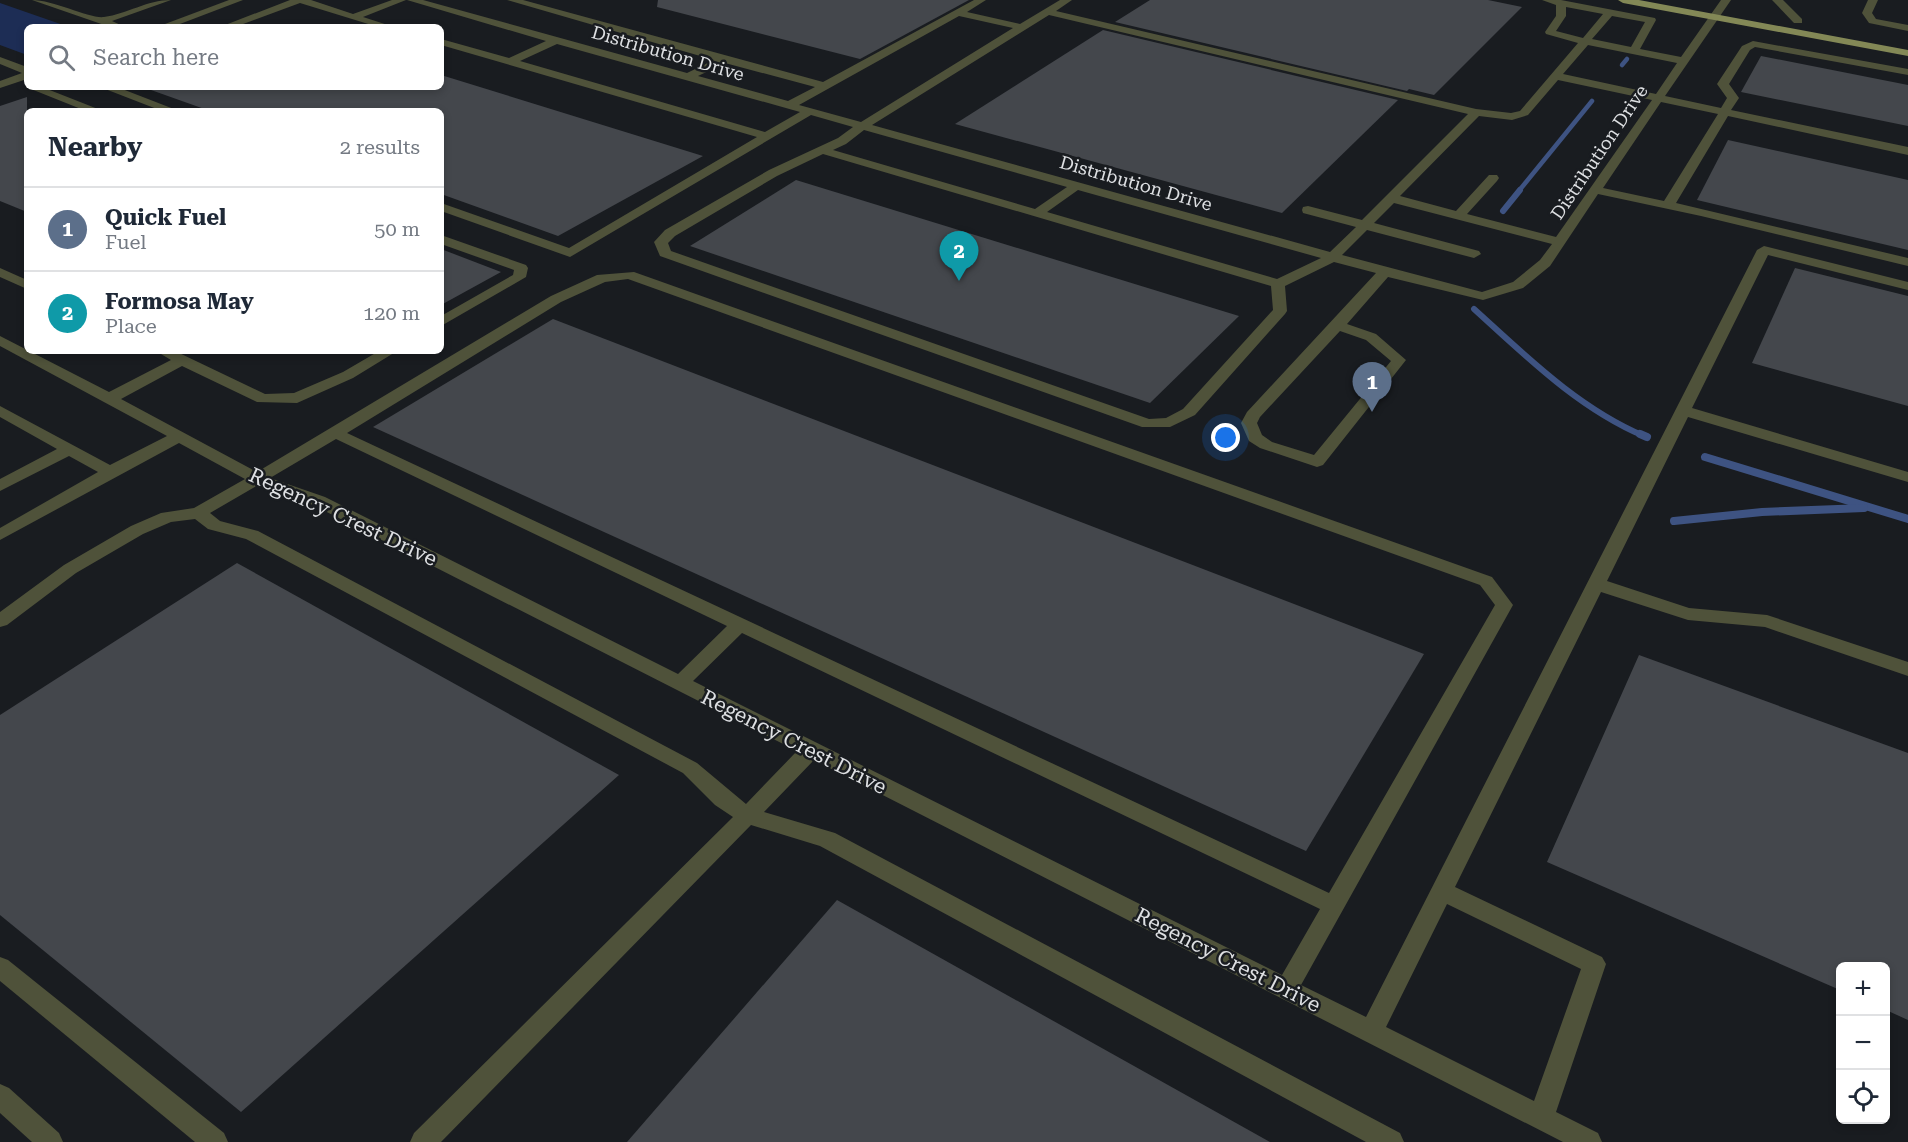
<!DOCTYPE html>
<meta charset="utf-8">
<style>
:root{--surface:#fff;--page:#f2f2f3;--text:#1f2937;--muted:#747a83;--line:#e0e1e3;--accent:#646d3e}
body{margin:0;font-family:"Roboto Serif",serif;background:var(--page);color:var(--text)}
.controls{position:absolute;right:18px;bottom:18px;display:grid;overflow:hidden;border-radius:9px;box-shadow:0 3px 9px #0003}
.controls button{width:54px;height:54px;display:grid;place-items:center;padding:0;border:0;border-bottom:2px solid var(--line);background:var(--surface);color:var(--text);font:30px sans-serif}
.you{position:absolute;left:1226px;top:438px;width:21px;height:21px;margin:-15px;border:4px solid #fff;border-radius:50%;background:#1a73e8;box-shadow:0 0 0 9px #1a73e833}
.badge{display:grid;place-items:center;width:39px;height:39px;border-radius:50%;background:var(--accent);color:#fff;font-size:20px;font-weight:700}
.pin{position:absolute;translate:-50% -50px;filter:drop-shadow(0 2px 3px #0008)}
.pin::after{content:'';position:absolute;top:32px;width:21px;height:18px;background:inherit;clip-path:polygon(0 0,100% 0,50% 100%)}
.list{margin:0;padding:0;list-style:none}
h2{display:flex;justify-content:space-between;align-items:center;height:78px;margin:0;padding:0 24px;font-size:26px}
h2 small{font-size:20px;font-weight:400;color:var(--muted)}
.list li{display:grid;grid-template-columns:39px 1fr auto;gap:18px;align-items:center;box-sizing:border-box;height:84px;padding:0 24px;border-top:2px solid var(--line)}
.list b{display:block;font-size:22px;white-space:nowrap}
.list p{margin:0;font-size:20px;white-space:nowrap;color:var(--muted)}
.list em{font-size:20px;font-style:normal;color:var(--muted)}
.icon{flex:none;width:33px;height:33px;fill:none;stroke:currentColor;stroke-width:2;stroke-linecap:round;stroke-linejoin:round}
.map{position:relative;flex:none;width:1908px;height:1142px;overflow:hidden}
.search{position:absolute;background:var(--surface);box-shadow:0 3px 9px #0003;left:24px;top:24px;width:420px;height:66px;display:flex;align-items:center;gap:15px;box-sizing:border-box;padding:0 21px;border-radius:9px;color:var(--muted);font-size:22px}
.panel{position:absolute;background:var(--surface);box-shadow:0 3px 9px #0003;left:24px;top:108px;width:420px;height:246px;border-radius:9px}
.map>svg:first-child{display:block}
.green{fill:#1d2d55}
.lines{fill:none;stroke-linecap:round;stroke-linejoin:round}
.stream-far2{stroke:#3e5382;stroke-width:4.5}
.stream-far1{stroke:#3e5382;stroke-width:6}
.stream{stroke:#3e5382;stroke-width:8}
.building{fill:#44474c}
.minor{fill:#4f523a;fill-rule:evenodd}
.major{fill:#838856;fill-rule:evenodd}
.labels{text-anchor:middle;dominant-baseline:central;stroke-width:5;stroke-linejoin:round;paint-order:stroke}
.far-street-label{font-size:18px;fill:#dee0e3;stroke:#191c20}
.street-label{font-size:21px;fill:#dee0e3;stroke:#191c20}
</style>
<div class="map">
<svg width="1908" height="1142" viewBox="0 0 1908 1142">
<rect width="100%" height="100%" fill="#191c20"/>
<path class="green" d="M0 3 69 27H27V55L0 45Z"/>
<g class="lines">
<g class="stream-far2">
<path d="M1622 65 1627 59"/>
<path d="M1518 192 1592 101"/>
</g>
<g class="stream-far1">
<path d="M1503 211 1520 190"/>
<path d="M1474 309C1526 356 1578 408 1644 436"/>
</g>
<g class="stream">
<path d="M1640 434 1647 437"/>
<path d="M1705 457 1908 519"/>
<path d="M1674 521 1762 512 1864 508"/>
</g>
</g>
<g class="building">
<path d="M658 0H969L860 59 657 7Z"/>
<path d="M1150 0H1488L1522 7 1434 95 1409 89 1407 91 1115 22Z"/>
<path d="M1103 30 1398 100 1282 213 955 124Z"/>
<path d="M1761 56 1908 85V126L1741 92Z"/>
<path d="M441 75 703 156 558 236 441 194V111H210L151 90V87H441Z"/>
<path d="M27 97V212L0 201V106Z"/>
<path d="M1728 140 1908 180V250L1697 200Z"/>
<path d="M796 180 1239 316 1150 403 690 246Z"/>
<path d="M441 249 501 272 441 305Z"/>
<path d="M1795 268 1908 296V406L1752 363Z"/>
<path d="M553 319 1424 654 1306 851 373 427Z"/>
<path d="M237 563 619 775 241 1112 0 915V715Z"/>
<path d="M1639 655 1908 753V1020L1886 1010V966H1840V990L1547 862Z"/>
<path d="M837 900 1270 1142H627Z"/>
</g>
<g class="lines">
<g class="minor">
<path d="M32 0C54 0 90 19 104 17 127 14 147 0 171 0L112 21 125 27H110Z"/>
<path d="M229 0H243L172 27H157Z"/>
<path d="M290 0H311L353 14 392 0H406L363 17 394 27H378L300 3 235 27H220Z"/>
<path d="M407 0H423L687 73 714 60 507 0H523L823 82 974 0H986L967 12 1020 24 1060 0H1072L1056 11 1476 109 1511 113 1520 111 1578 43 1546 34 1545 32 1556 16V5L1542 0H1561L1655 18 1656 20 1640 49 1681 57 1721 0H1731L1665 96 1721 108 1727 98 1717 84 1742 46 1753 41 1908 69V75L1755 47 1750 50 1729 84 1739 98 1731 110 1908 147V155L1728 116 1676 203 1908 258V266L1701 216 1598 194 1550 266 1523 288 1483 300 1388 277 1347 324 1376 334 1406 360 1323 465 1317 467 1260 448 1249 441 1241 423 1247 412 1376 273 1334 262 1285 286 1287 311 1285 314 1195 415 1170 427H1142L660 256 654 242 665 230 769 170 838 138 853 127 811 115 570 257 441 211V203L569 248 757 137 441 45V39L509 58 546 41ZM1566 7 1603 14 1583 38 1556 31 1566 16ZM1049 15 1468 114 1362 220 1308 206 1303 207 1302 210 1303 213 1356 227 1330 252 872 125ZM959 16 1013 28 861 122 799 105ZM1612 16 1645 22 1631 47 1592 39ZM557 44 800 112 765 132 520 61ZM1588 45 1677 63 1656 94 1563 74ZM725 63 815 87 788 101 698 76ZM1558 80 1652 100 1556 237 1467 214 1497 181 1499 178 1497 175H1489L1456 211 1400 196 1479 116 1512 120 1528 115ZM1661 102 1718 114 1664 201 1603 188ZM864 130 1067 187 1035 209 833 150 846 144ZM823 154 1271 286 1273 310 1183 409 1166 418 1149 419 671 251 668 243 675 236 777 176ZM1078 190 1321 258 1277 279 1047 212ZM1394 203 1552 244 1540 260 1513 282 1482 292 1342 255 1367 230 1474 258 1481 254 1479 251 1374 223ZM1340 331 1366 340 1391 361 1314 455 1272 442 1262 435 1257 423 1260 417Z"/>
<path d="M1772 0H1783L1802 19V23H1794Z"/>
<path d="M1868 0H1878L1872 13 1876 19 1908 25V31L1869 23 1862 13Z"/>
<path d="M0 57 27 67V79L0 88V81L22 73 0 64Z"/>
<path d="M26 87H42L103 111H86Z"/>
<path d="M100 87H117L179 111H162Z"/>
<path d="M441 235 526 265 528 268 526 277 441 326V316L513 275 514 270 441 244Z"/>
<path d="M1764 246 1908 282V290L1768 255 1692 408 1908 472V482L1688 417 1607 581 1689 608 1767 615 1908 662V676L1765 627 1688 620 1601 592 1455 887 1602 957 1606 964 1556 1112 1598 1133 1602 1142H1563L814 760 764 812 835 833 1400 1133 1404 1142H1366L820 846 751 825 441 1142H410L414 1133 733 817 715 805 683 773 246 539 208 529 195 519 171 522 143 534 76 573 7 625 0 627V612L64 565 131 526 161 513 194 508 245 479 179 443 0 540V528L98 472 69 456 0 491V479L57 449 0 417V406L110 465 167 436 0 346V336L109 392 171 360 156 351H175L265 394 294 393 343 372 379 351H397L353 378 297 403 257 402 182 366 121 399 257 472 551 296 597 275 634 272 1492 577 1513 605 1301 985 1366 1017 1757 250ZM628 279 1480 585 1495 605 1329 893 347 433 561 302 605 282ZM336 439 727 626 678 674 325 497 270 478ZM258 485 313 505 797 751 746 804 697 763 258 531 220 521 210 513ZM742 633 1320 909 1282 975 693 681ZM1447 904 1581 969 1534 1101 1386 1027Z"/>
<path d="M0 268 27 280V289L0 277Z"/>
<path d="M0 957 8 960 224 1133 228 1142H195L0 981Z"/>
<path d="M0 1084 9 1088 59 1133 63 1142H32L0 1113Z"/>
</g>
<path class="major" d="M1618 0H1639L1908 50V56L1623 3Z"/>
</g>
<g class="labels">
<g class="far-street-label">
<text transform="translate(668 53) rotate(16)">Distribution Drive</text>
<text transform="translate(1599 152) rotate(-56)">Distribution Drive</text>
<text transform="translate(1136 183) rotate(16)">Distribution Drive</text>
</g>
<g class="street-label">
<text transform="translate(343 517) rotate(25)">Regency Crest Drive</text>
<text transform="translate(794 742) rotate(27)">Regency Crest Drive</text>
<text transform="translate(1228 960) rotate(27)">Regency Crest Drive</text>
</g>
</g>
</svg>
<div class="controls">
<button>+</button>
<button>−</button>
<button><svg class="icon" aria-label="locate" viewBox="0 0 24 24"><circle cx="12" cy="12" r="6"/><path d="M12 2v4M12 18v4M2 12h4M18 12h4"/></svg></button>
</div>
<div class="you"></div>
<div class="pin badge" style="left:1372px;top:412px;background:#5c6f8a">1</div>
<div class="pin badge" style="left:959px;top:281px;background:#0f9aa8">2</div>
<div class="search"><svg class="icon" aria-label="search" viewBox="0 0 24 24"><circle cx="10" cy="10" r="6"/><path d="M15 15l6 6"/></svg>Search here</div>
<section class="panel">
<h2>Nearby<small>2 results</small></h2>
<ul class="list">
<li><span class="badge" style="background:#5c6f8a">1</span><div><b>Quick Fuel</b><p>Fuel</p></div><em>50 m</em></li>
<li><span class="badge" style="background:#0f9aa8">2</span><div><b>Formosa May</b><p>Place</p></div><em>120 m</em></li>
</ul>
</section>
</div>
